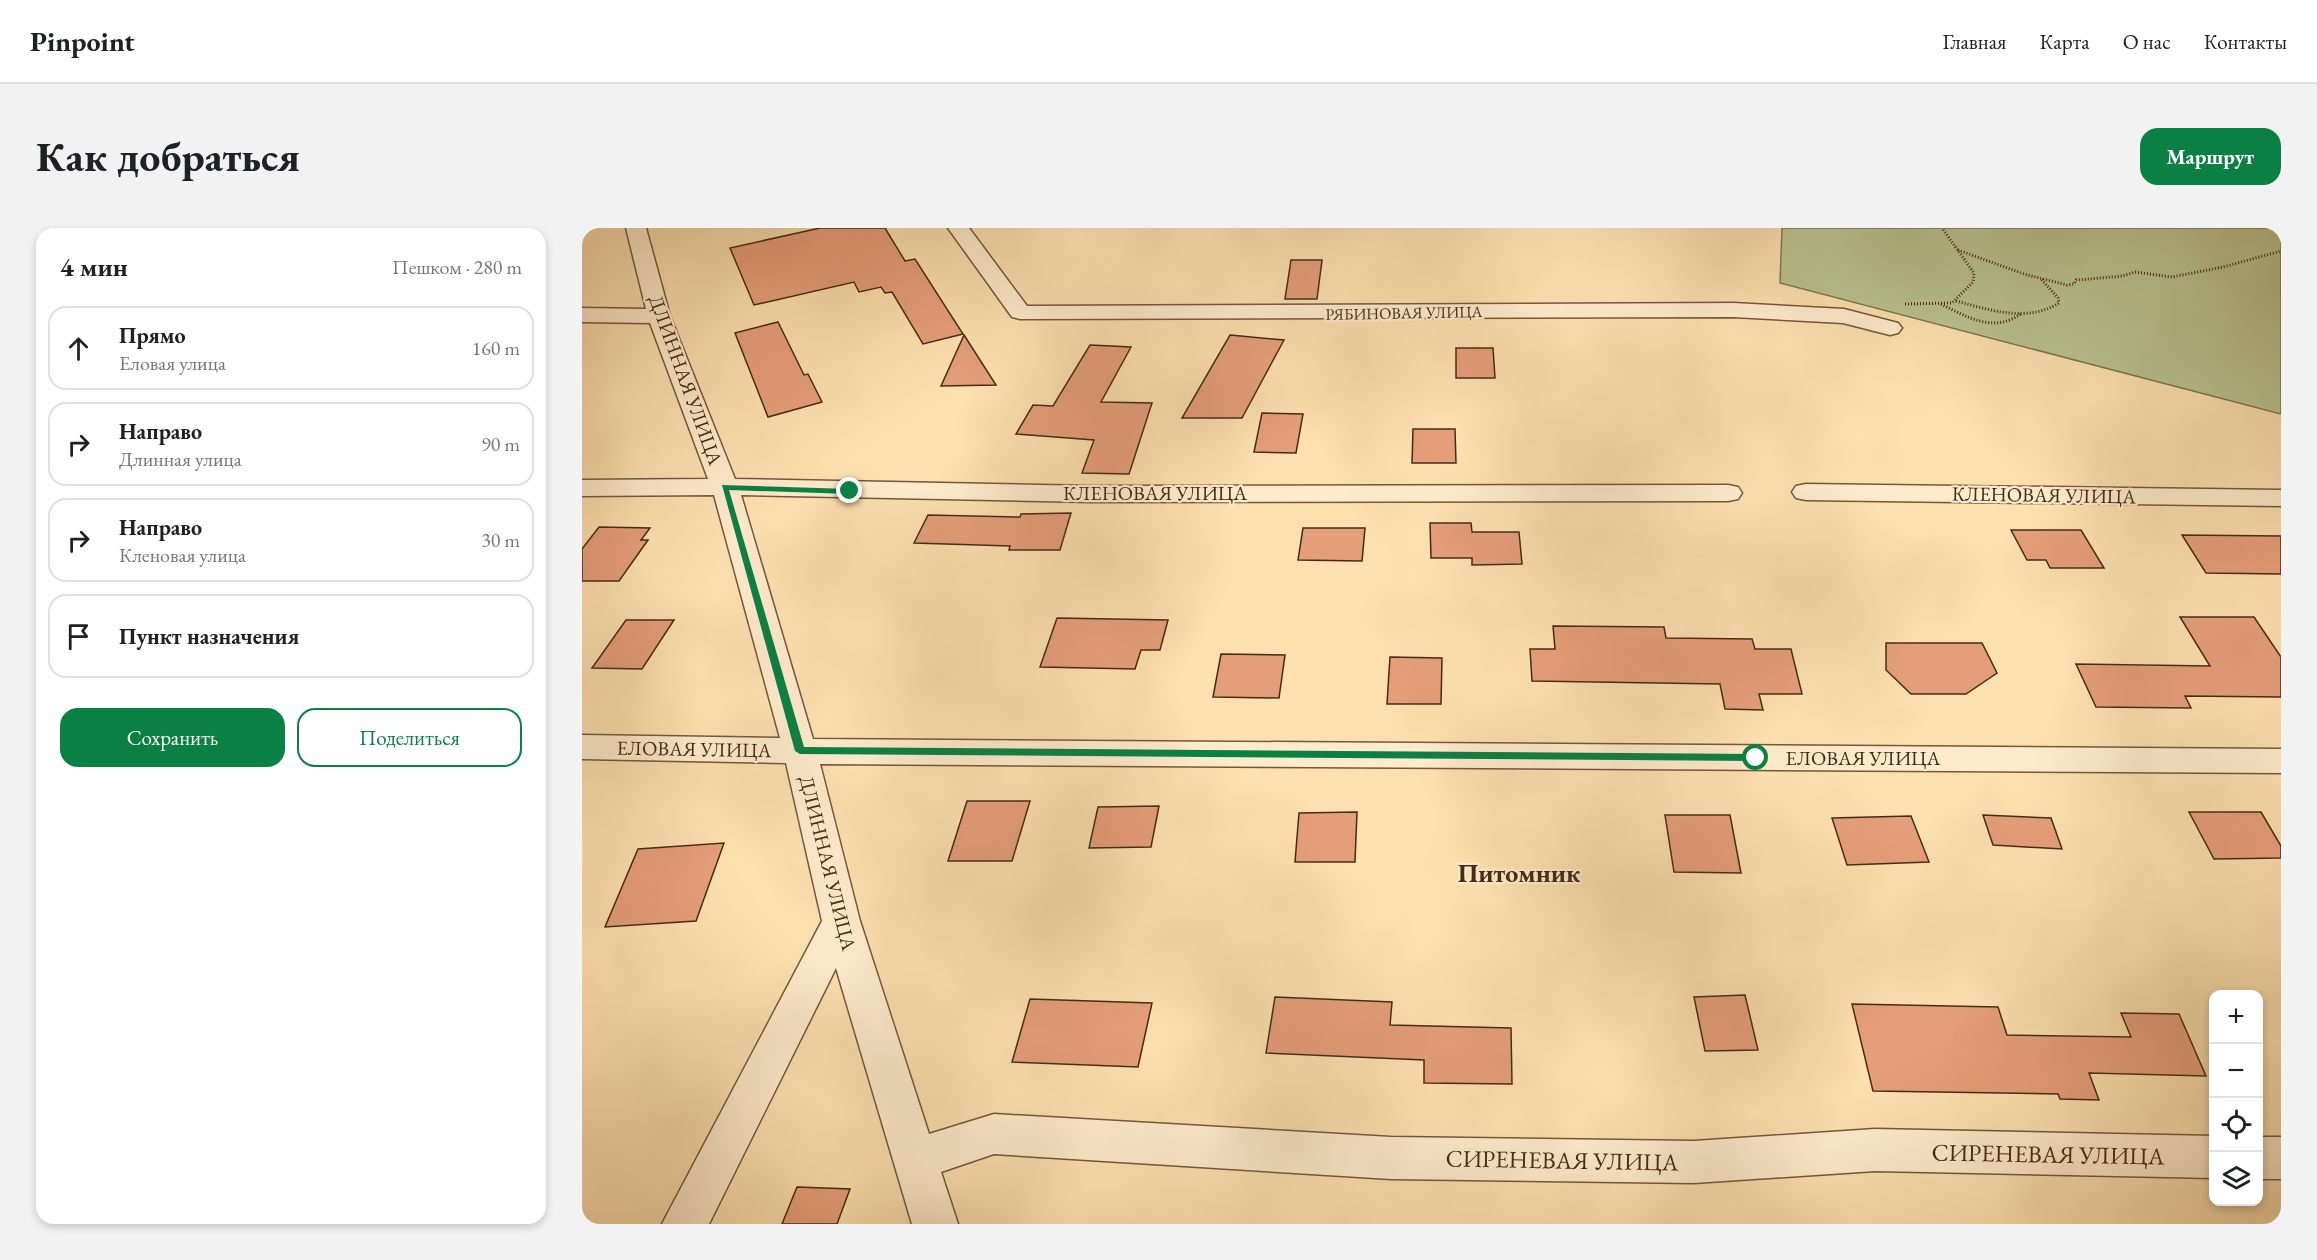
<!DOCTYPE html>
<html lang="ru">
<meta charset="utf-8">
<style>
:root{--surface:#fff;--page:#f2f2f2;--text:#202124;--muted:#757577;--line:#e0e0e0;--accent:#0b8043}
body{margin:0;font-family:"EB Garamond",serif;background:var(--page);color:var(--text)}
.controls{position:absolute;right:18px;bottom:18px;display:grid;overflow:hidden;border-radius:12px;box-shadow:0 3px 9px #0003}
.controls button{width:54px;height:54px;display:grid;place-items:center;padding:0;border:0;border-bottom:2px solid var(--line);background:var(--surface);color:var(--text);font:30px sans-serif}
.stop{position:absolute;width:18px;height:18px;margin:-14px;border:4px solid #0b8043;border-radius:50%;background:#fff}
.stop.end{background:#0b8043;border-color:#fff;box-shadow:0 2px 6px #0008}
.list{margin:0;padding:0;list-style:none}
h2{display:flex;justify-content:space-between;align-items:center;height:78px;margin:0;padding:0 24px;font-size:26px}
h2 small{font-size:20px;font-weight:400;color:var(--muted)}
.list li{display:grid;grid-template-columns:39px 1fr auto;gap:18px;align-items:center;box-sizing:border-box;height:84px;margin:0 12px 12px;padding:0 12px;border:2px solid var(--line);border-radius:18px}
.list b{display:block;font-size:22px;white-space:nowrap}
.list p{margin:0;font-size:20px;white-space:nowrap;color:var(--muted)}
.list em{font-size:20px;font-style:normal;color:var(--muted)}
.actions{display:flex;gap:12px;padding:18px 24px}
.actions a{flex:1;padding:14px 0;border:2px solid var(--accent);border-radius:18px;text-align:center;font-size:21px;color:var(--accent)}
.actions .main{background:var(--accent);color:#fff}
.icon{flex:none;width:33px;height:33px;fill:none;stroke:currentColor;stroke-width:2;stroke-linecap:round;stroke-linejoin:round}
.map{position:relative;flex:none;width:1699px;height:996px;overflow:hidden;border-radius:18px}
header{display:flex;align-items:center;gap:36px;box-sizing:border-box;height:84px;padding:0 30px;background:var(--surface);border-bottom:2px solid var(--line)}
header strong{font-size:28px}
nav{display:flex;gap:33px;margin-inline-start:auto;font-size:21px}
.intro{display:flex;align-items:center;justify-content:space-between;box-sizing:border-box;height:144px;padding:0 36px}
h1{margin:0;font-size:42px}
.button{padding:15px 27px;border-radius:18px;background:var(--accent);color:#fff;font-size:21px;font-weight:700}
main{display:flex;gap:36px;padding:0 36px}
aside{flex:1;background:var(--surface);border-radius:18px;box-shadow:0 3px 9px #0003}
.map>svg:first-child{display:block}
.green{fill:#b9c390;stroke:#7f7752;stroke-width:1.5}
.building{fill:#e59e7a;stroke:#452b14;stroke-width:1.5}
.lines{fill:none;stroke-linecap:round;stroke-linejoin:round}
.minor-casing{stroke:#73583b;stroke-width:3}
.path{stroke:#452b14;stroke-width:3;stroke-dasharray:1 2;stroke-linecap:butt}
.minor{fill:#feebcc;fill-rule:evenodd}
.route{fill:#0b8043}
.labels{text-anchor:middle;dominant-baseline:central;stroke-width:4.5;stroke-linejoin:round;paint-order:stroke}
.far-street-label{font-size:16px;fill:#452b14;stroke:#feebcc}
.street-label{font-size:20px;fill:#452b14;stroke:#feebcc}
.near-street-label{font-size:24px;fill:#452b14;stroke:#feebcc}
.district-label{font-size:26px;font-weight:bold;fill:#452b14;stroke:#feebcc}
</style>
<header>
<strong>Pinpoint</strong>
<nav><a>Главная</a><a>Карта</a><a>О нас</a><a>Контакты</a></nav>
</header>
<div class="intro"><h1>Как добраться</h1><a class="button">Маршрут</a></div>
<main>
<aside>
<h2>4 мин<small>Пешком · 280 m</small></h2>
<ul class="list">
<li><svg class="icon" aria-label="ahead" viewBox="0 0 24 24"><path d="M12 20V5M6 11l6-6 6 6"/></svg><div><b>Прямо</b><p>Еловая улица</p></div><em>160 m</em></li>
<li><svg class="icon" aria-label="right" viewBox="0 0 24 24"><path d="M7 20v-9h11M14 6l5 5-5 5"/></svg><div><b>Направо</b><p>Длинная улица</p></div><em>90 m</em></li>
<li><svg class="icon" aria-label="right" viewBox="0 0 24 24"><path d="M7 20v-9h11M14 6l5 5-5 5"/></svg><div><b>Направо</b><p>Кленовая улица</p></div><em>30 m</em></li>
<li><svg class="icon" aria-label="arrive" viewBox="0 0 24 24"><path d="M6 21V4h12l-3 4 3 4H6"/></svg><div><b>Пункт назначения</b></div></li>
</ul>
<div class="actions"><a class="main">Сохранить</a><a>Поделиться</a></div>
</aside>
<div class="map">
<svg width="1699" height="996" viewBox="0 0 1699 996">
<rect width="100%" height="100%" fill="#fde0b0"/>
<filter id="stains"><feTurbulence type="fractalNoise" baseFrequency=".00333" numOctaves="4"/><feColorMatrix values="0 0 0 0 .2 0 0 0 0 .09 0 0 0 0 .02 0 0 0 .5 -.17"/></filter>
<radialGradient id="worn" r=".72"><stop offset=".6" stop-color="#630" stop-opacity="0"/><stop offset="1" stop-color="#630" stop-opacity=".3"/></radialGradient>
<path class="green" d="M1200 0H1699V186L1198 55Z"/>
<g class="building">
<path d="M238 0H303L323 33 333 31 381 106 341 116 310 64 303 65 299 59 277 64 272 54 172 77 148 20Z"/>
<path d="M709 32H740L735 71H703Z"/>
<path d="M196 94 222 147 226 146 240 174 186 189 153 105Z"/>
<path d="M382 107 414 157 359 158Z"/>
<path d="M648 107 702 112 660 190H600Z"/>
<path d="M508 117 549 119 519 174 570 175 547 246 500 245 512 212 434 206 451 177 471 178Z"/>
<path d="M874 120H911L913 150H874Z"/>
<path d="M680 185 721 186 714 225 672 224Z"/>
<path d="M831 201H873L874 235H830Z"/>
<path d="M489 285 478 322H427L428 318 332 315 346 287 438 289 439 286Z"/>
<path d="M848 295H889L890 304H937L940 336 890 337V330H849Z"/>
<path d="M17 299 68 300 59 312H66L37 353H0V321Z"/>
<path d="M721 300H783L780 333 716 332Z"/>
<path d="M1429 302H1499L1522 340H1468L1464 332H1445Z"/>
<path d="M1600 307 1699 308V346L1624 345Z"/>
<path d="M1598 389H1672L1699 429V469L1603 468 1609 480 1514 479 1494 436 1628 438Z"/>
<path d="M475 390 586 392 578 422H559L553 441 458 439Z"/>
<path d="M44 392H92L60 441 10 440Z"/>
<path d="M971 398 1082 399 1084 410 1170 411 1173 421H1209L1220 466H1177L1181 482 1143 481 1138 456 950 453 948 421H973Z"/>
<path d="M1304 415H1400L1415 445 1384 466H1329L1304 442Z"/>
<path d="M639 426 703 427 697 470 631 469Z"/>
<path d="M808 429 860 430 859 476H805Z"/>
<path d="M385 573H448L430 633H366Z"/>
<path d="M577 578 569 619 507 620 516 579Z"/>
<path d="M775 584 773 634H713L717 585Z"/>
<path d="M1607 584H1679L1699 618V630L1632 631Z"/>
<path d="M1083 587H1148L1159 645 1092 644Z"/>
<path d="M1401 587 1469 590 1480 621 1411 617Z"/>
<path d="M1329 588 1347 634 1265 637 1250 590Z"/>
<path d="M142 615 114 693 23 699 56 621Z"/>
<path d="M1163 767 1176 822 1123 823 1112 769Z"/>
<path d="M693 769 810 774 808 797 929 800 930 856 842 855V832L684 825Z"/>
<path d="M448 771 570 775 556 839 430 834Z"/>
<path d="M1270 776 1416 779 1425 807 1549 809 1539 785 1597 786 1624 848 1507 845 1517 872 1478 871 1476 866 1291 863Z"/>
<path d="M215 959 268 961 255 996H200Z"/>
</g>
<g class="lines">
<defs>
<g id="minor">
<path d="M44 0H64L88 88 153 251 509 258 1146 257 1156 259 1160 265 1156 271 1146 273 509 274 159 267 231 511 1699 521V545L238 536 278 693 347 906 412 886 809 909 1112 913 1293 901 1632 908V950L1293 943 1112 955 809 951 412 926 359 944 376 996H330L254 740 127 996H80L240 693 204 535 0 531V507L198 510 132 267 0 268V252L126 251 68 95 0 94V80L64 81Z"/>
<path d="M366 0H387L445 78 1151 75 1262 81 1316 95 1320 100 1316 105 1308 107 1261 95 1151 89 438 91 430 89Z"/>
<path d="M1224 256 1699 262V278L1224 272 1214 270 1210 264 1214 258Z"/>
<rect x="1676" y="909" width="23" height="42"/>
</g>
</defs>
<use href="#minor" class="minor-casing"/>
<g class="path">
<path d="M1695 0 1699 3"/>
<path d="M1376 22 1442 46 1485 57 1492 56 1494 52 1541 48 1553 44 1590 49 1641 39 1699 23"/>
<path d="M1374 73C1408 82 1445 95 1477 75L1476 70 1459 51"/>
<path d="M1323 76 1370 75 1391 54 1392 45 1360 0"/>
<path d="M1359 76C1385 89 1412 106 1440 85"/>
</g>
<use href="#minor" class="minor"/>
</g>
<path class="route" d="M140 257 268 261 272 263 268 266 147 262 222 519 1174 526 1179 530 1174 533 218 526 213 523Z"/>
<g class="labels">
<g class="far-street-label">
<text transform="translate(822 85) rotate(-1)">РЯБИНОВАЯ УЛИЦА</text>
</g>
<g class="street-label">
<text transform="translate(104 152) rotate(70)">ДЛИННАЯ УЛИЦА</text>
<text x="573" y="265">КЛЕНОВАЯ УЛИЦА</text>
<text transform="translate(1462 267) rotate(1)">КЛЕНОВАЯ УЛИЦА</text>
<text transform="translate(112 521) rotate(1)">ЕЛОВАЯ УЛИЦА</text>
<text x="1281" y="530">ЕЛОВАЯ УЛИЦА</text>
<text transform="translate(246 635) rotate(76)">ДЛИННАЯ УЛИЦА</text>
</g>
<g class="near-street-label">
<text transform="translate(1466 926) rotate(1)">СИРЕНЕВАЯ УЛИЦА</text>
<text transform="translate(980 932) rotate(1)">СИРЕНЕВАЯ УЛИЦА</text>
</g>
<g class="district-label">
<text x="937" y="645">Питомник</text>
</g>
</g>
<rect width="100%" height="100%" filter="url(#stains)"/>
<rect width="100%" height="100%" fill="url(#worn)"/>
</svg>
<div class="controls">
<button>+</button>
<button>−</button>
<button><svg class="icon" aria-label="locate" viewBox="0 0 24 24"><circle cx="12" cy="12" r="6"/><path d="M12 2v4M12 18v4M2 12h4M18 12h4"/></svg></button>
<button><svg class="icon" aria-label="layers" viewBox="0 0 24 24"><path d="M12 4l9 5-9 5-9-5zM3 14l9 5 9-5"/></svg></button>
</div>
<div class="stop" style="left:1174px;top:530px"></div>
<div class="stop end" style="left:268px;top:263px"></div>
</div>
</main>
